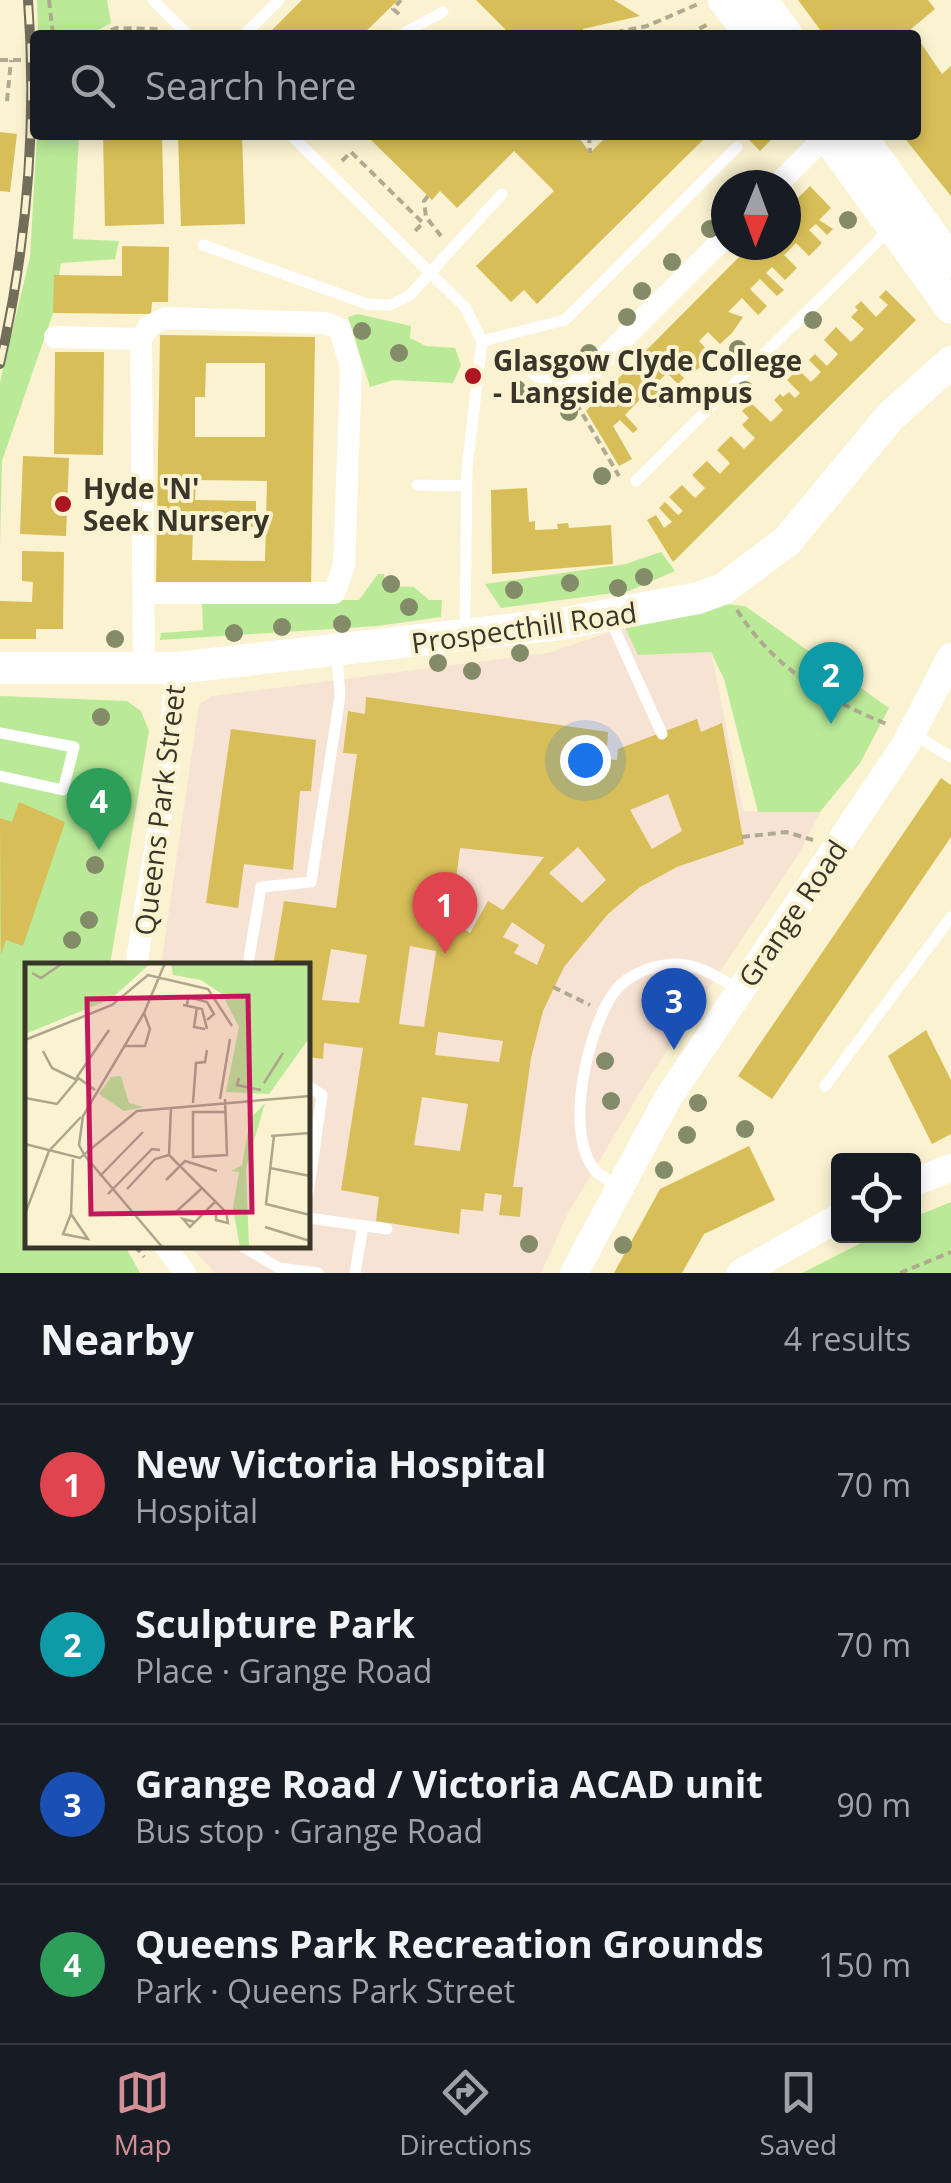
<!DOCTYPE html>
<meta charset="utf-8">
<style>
:root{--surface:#171b24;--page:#20242c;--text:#f1f3f6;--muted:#9ea1a6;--line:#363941;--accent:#d29096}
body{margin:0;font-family:"Open Sans",sans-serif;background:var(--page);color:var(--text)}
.controls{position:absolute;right:30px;bottom:30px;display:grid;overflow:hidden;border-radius:10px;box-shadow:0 5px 15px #0003}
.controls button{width:90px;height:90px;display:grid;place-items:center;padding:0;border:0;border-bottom:2px solid var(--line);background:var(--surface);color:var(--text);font:50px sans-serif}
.compass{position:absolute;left:711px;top:170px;width:90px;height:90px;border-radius:50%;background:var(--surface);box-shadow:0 5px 15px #0003;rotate:181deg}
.you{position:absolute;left:585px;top:760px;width:35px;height:35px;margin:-25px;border:8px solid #fff;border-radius:50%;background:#1a73e8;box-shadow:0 0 0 15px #1a73e833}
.badge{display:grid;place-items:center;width:65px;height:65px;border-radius:50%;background:var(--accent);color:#fff;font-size:32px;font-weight:700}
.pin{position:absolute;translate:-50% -82px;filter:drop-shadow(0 2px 5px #0008)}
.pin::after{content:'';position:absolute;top:52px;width:35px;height:30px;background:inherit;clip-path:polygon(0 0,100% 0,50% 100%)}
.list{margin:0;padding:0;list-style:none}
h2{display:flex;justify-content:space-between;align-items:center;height:130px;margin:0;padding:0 40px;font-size:42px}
h2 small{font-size:32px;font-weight:400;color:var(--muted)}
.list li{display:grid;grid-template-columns:65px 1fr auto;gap:30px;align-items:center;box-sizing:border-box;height:160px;padding:0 40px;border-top:2px solid var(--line)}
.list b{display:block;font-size:38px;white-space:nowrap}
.list p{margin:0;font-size:32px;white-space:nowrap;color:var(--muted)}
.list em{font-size:32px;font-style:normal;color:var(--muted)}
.icon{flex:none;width:55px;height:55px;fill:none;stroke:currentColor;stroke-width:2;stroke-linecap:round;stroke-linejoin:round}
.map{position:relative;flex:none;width:951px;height:1273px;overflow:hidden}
.search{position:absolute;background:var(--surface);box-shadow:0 5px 15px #0003;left:30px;right:30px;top:30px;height:110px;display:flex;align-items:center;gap:25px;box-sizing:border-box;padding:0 35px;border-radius:10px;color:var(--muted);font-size:38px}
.sheet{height:770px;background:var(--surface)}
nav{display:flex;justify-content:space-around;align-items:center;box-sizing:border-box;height:140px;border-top:2px solid var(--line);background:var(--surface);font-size:28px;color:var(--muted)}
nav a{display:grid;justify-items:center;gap:5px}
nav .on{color:var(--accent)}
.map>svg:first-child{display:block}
.medical{fill:#f7e3d4}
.green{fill:#bae998}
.building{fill:#d7be58;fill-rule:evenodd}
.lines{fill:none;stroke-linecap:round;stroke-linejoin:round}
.path{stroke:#b0aa90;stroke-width:4;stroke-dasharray:8 5;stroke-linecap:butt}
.service{stroke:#fff;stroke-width:11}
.minor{stroke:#fff;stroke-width:22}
.tertiary{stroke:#fff;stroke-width:28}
.secondary{stroke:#fff;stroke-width:32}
.rail-casing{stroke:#736e5a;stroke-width:10}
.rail{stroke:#faf2d0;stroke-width:6;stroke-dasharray:19;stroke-linecap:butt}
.tree{fill:#848b68}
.poi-dot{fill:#ab1621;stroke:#faf2d0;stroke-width:4}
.labels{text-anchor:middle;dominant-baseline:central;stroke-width:8;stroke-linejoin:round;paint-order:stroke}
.poi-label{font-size:28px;font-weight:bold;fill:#393528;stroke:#faf2d0;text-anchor:start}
.street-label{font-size:28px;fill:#393528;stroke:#faf2d0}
.inset-road{fill:none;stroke:#ada68d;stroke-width:2.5}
.view{fill:#c2185b;fill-opacity:0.15;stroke:#c2185b;stroke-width:5}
.inset-edge{fill:none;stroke:#393528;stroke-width:5}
</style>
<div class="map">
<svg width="951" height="1273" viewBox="0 0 951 1273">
<rect width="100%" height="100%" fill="#faf2d0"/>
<path class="medical" d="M625 627 639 655 711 652 743 811 820 812 799 853 648 1079 568 1213 541 1273H215L190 1246H308V966H161L199 704 212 696 548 653Z"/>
<g class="green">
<path d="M37 0H107L111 23 89 35H38Z"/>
<path d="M37 135H79L73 239 119 241 115 259 61 263 53 313 2 461 0 547V382L30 257Z"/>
<path d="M358 314 411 326 410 338 426 346 455 348 461 365 453 383 393 380 370 387 348 317Z"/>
<path d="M661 552 675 571 629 591 501 608 485 584 626 564Z"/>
<path d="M378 574H384V586L414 587 429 600H442L441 617 377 626 160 640 161 633 203 630 202 600H359Z"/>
<path d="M724 604 745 606 889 708 860 763 820 812H758L724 679 711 652 638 655 625 627Z"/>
<path d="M0 696 127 701 141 711 149 731 110 965 28 966V1246H125L140 1273H0Z"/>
<path d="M951 1202V1273H802L875 1236H914V1217Z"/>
</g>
<g class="building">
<path d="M302 0H398L362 35H267Z"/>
<path d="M476 0H614L640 16 583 29V35H511Z"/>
<path d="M798 0H928L935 9 911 29 916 35H824Z"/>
<path d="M916 36 942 74 951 66V196L902 135H916Z"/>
<path d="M0 132 17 134 10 192 0 191Z"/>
<path d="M103 135H162L164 224 105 226Z"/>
<path d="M178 135H242L245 224 181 226Z"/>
<path d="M366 135H577L590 153 608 135H708L537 304 524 290 511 302 476 266 554 191 514 151 457 208 440 191 432 200Z"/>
<path d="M744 135H776L760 151Z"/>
<path d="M810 186 831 208 819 220 833 229 827 235 816 224 809 230 822 243 809 256 796 243 784 255 797 268 785 280 772 267 766 273 784 290 777 296 760 279 750 289 767 306 758 315 742 298 728 312 743 317 732 333 720 344 708 332 699 341 712 355 697 370 683 357 673 367 684 378 678 384 667 373 657 383 669 398 660 407 646 393 625 415 638 429 633 433 620 420 613 426 632 459 619 466 586 411 751 245H786V210Z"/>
<path d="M122 246 169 247 168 302H152L151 314 53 313 54 275 122 276Z"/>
<path d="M886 290 916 320 673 562 647 520 656 515 664 528 672 522 659 508 665 502 678 515 683 511 669 497 682 485 695 498 705 488 692 475 707 461 720 474 730 463 717 450 731 436 744 449 755 438 742 425 749 418 742 411 751 403 771 422 783 410 774 400 780 394 783 397 789 392 795 398 800 393 787 380 798 369 811 382 821 372 809 360 815 354 827 366 838 354 824 340 836 327 851 342 864 329 851 317 858 310 855 307 861 301 876 317 888 305 879 297Z"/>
<path d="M160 335 315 337 311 588 156 585ZM206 363H265V437H195V397H205ZM196 480 267 481 265 561 192 560 193 526 256 527V501L195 500Z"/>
<path d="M55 352H104L103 455 54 454Z"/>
<path d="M23 456 69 458 66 536 20 534Z"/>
<path d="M527 488 529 522 535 521V530L558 529 557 524 568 523 569 528 611 525 613 564 492 574 491 490Z"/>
<path d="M22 551 64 552 63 629H36V639H0V601L32 602 33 582 22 581Z"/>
<path d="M366 697 608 732 606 759 617 760 618 749 697 719 701 732 722 723 744 844 677 867 640 887 608 914 564 967 543 1011 531 1058 513 1187H523L520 1217 499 1215 502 1195 485 1193 483 1211 461 1209 459 1234 376 1221 379 1197 341 1190 363 1048 324 1043 323 1059 308 1057V966H273L284 901 336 908 357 754 343 753 348 711 365 714ZM668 794 682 831 652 849 630 810ZM578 847 606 880 582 903 549 873ZM460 848 544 857 503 910 488 901 470 933 463 928 469 899 454 896ZM512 922 545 945 537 965 514 953 519 945 503 937ZM410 946 436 951 424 1027 399 1024ZM331 949 367 955 359 1003 322 1000ZM438 1032 503 1041 499 1062 435 1055ZM422 1097 468 1104 460 1151 414 1145Z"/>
<path d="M231 729 316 740 311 791H300L293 870 244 864 238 908 206 903Z"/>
<path d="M941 778 951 785V837L772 1099 738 1076Z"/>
<path d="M19 802 65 822 23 946 6 940 1 955 0 818 12 822Z"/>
<path d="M926 1030 951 1080V1134L932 1144 888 1056Z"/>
<path d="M749 1146 775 1200 704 1234 682 1273H614L660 1189Z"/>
</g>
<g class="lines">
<g class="path">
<path d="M49 0 53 35"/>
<path d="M399 14 393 9 401 0"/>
<path d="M99 35 116 28 158 29"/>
<path d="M603 35 647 26 698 4"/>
<path d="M688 35 710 23"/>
<path d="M0 60H35"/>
<path d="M7 101 11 60"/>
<path d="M589 135 590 153"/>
<path d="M342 161 351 152 423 223 415 231"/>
<path d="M428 196 424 201 426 217 441 236"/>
<path d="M576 403 619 476"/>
<path d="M737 610C773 667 827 700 889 725"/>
<path d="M742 837 786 832 813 840"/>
<path d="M553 987 590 1005"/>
<path d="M135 1246 144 1257"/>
<path d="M900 1273 951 1252"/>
</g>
<g class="service">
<path d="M153 0 188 35"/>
<path d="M244 35 279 0"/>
<path d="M400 35 443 12"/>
<path d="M291 135 465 307 482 341 565 320 737 147"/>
<path d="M203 245 367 304 390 305 409 296 502 194"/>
<path d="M636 481 888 231"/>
<path d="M417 485 466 486"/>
<path d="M609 617 662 734"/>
<path d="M465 632 467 468 482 341"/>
<path d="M0 733 74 747 63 790 0 776"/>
<path d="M912 733 951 757"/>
<path d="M249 958 261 887 311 882 340 696 337 654"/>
<path d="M308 1086 322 1095 308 1194"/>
<path d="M825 1086 951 917"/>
<path d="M618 1186C612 1182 603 1178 598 1173 561 1138 588 1027 615 991 628 974 655 964 676 964 700 964 720 979 740 990"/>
<path d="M308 1218 387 1229"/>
<path d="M242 1246 279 1268 318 1273"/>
<path d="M355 1273 363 1226"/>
</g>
<g class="minor">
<path d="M777 185 827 135"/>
<path d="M55 337 141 339"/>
<path d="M538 371 572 383 582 380 726 236"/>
<path d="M144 593H334L344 566 351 368 340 329 325 323 166 318 149 326 141 339 144 670"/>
<path d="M136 966 168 771 176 668"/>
<path d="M165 1246 185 1273"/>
</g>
<g class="tertiary">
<path d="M914 1182 951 1168"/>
<path d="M574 1273 668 1098 906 744 951 657"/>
<path d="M741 1273 838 1218"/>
</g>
<g class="secondary">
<path d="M724 0 751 35"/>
<path d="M761 0 787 35"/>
<path d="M826 135 951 308"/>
<path d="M860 135 951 262"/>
<path d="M0 668H176L560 624 698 598 723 589 787 541 890 417 951 362"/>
</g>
<defs>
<path id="rail" d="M0 364C27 245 37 121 28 0"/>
</defs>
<use href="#rail" class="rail-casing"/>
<use href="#rail" class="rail"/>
</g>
<g class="tree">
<circle cx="848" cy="220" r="9"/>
<circle cx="710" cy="229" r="9"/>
<circle cx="672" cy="262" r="9"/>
<circle cx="642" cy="291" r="9"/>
<circle cx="627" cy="317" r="9"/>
<circle cx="813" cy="320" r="9"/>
<circle cx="362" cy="331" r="9"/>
<circle cx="738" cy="349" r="9"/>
<circle cx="399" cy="353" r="9"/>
<circle cx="589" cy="353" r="9"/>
<circle cx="517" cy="389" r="9"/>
<circle cx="745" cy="390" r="9"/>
<circle cx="569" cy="412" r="9"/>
<circle cx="602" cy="476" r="9"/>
<circle cx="644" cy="577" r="9"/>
<circle cx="570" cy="583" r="9"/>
<circle cx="391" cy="584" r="9"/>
<circle cx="618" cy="588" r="9"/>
<circle cx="514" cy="590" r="9"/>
<circle cx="409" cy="607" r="9"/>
<circle cx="342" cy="624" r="9"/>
<circle cx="282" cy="627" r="9"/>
<circle cx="234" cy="633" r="9"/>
<circle cx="115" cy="639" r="9"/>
<circle cx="520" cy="653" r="9"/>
<circle cx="438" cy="663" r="9"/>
<circle cx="472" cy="671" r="9"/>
<circle cx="101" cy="717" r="9"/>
<circle cx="103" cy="825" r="9"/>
<circle cx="95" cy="865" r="9"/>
<circle cx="89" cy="920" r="9"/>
<circle cx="72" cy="940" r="9"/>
<circle cx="605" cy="1061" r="9"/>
<circle cx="611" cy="1101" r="9"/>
<circle cx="698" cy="1103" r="9"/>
<circle cx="745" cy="1129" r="9"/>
<circle cx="687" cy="1135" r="9"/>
<circle cx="664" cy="1170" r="9"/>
<circle cx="529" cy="1244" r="9"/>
<circle cx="623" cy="1245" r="9"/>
</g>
<g class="poi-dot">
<circle cx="473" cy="376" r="10"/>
<circle cx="63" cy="504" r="10"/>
</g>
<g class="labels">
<g class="poi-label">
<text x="493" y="360">Glasgow Clyde College<tspan x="493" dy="32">- Langside Campus</tspan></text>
<text x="83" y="488">Hyde 'N'<tspan x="83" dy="32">Seek Nursery</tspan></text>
</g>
<g class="street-label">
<text transform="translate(524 627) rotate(-8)">Prospecthill Road</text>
<text transform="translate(159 810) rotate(-83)">Queens Park Street</text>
<text transform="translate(792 913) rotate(-56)">Grange Road</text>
</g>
</g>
<g transform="translate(25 963)">
<rect width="285" height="285" fill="#faf2d0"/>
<path d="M0 0H126L86 36 0 71ZM146 0H285V74L244 131 201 129 214 64 197 31 176 17 148 12ZM96 113 104 140 119 144 99 148 74 131 86 114ZM240 140 221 205 224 285H215L208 245 214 209 206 208 217 202 225 156Z" fill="#bae998"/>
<path class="inset-road" d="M7 10 16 15 38 0M158 42 177 46 182 66M162 42 163 34 182 39 189 51 182 57M172 44 169 64 180 66M0 77 87 42 123 12 183 26 207 63M99 83H120L125 66 119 50M214 115 212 122 236 127M239 120 258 90M70 127 52 114 84 67M0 135 32 141 52 117 27 105 18 88M195 136 205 76M200 136 202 192 168 194V149H201M168 140 171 100 180 99 182 87M246 173 285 170M249 173 241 241 285 252M0 181 55 195 112 148 285 133M144 192 146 144M60 193 54 182 58 153 119 50 140 0M60 193 138 285M245 205 285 213M75 213 118 169M141 217 160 198 192 208M102 226 130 196 144 192 201 249 203 260 191 257V249M83 231 127 186 135 187M152 248 176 226M0 251 24 188 56 154M46 251 63 276 38 271 46 251 48 196M170 259 158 256 165 264 190 239M240 264 285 278"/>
<path class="view" d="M223 33 227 249 66 251 62 36Z"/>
<rect width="285" height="285" class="inset-edge"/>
</g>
</svg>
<div class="controls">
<button><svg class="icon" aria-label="locate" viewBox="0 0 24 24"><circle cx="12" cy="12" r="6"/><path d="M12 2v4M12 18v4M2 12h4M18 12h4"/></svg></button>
</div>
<svg class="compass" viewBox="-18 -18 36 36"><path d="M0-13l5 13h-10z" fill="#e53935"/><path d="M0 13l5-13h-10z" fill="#9ea1a6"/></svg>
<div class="you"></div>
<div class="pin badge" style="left:445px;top:954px;background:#e0444e">1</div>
<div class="pin badge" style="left:831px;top:724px;background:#0f9aa8">2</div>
<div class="pin badge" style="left:674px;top:1050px;background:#1a4fb4">3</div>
<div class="pin badge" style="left:99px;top:850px;background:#2e9e5b">4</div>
<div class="search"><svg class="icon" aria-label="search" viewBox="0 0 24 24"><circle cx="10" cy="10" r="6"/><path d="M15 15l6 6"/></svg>Search here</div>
</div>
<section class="sheet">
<h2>Nearby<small>4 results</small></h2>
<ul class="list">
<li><span class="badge" style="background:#e0444e">1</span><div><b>New Victoria Hospital</b><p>Hospital</p></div><em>70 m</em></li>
<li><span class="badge" style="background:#0f9aa8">2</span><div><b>Sculpture Park</b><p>Place · Grange Road</p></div><em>70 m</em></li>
<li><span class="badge" style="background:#1a4fb4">3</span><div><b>Grange Road / Victoria ACAD unit</b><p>Bus stop · Grange Road</p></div><em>90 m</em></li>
<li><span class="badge" style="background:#2e9e5b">4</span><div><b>Queens Park Recreation Grounds</b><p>Park · Queens Park Street</p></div><em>150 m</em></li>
</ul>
</section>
<nav>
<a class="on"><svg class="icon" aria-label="map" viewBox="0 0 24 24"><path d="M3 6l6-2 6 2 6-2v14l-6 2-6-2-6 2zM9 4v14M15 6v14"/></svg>Map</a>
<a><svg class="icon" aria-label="directions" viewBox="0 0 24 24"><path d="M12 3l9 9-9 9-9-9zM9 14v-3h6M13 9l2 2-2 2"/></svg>Directions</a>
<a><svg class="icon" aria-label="saved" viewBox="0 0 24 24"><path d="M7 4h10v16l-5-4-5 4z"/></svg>Saved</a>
</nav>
